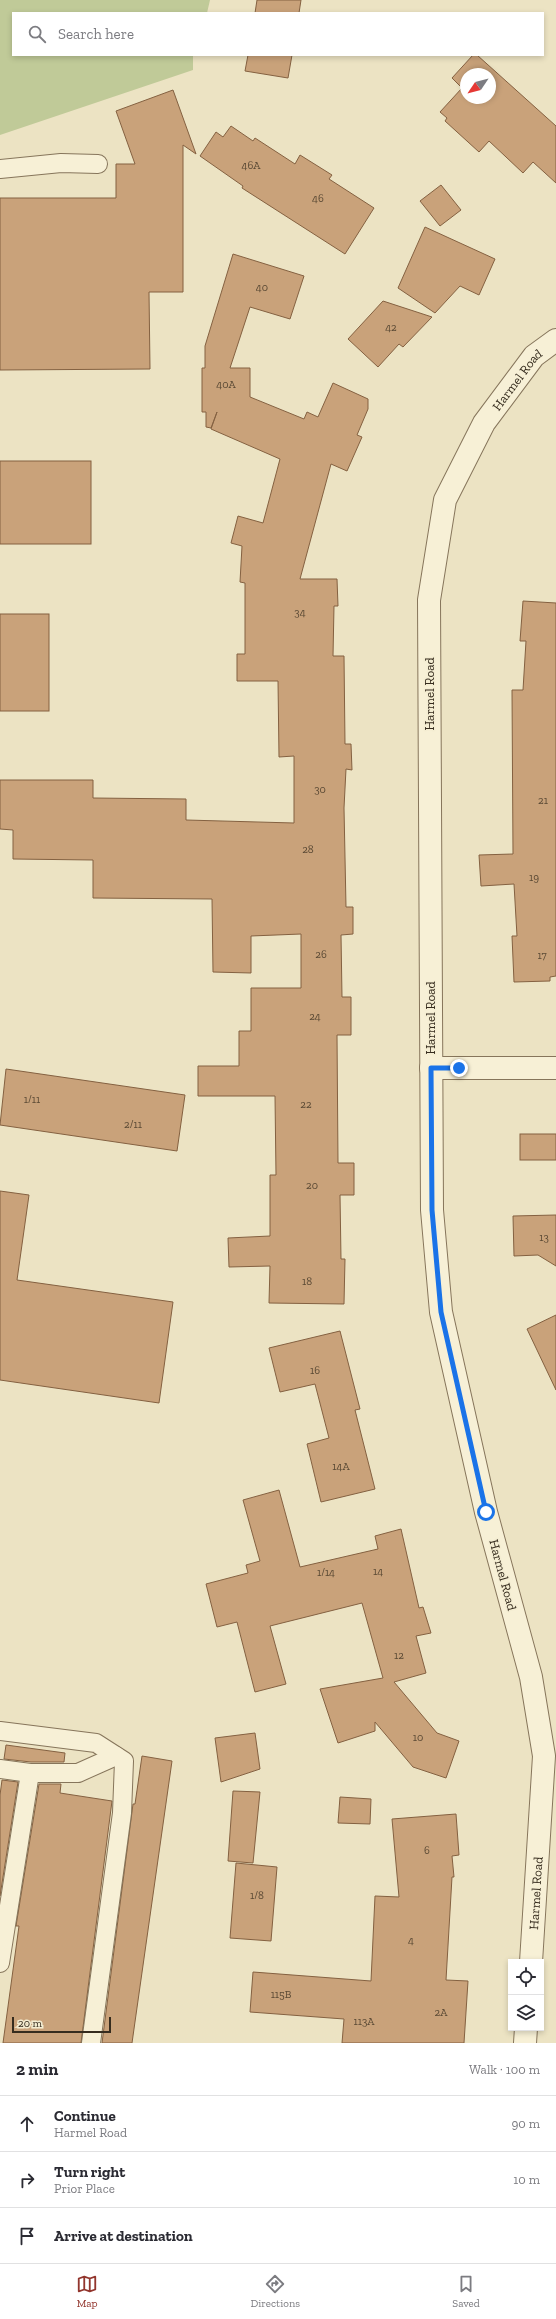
<!DOCTYPE html>
<meta charset="utf-8">
<style>
:root{--surface:#fff;--page:#f2f2f3;--text:#2b2b33;--muted:#7c7c81;--line:#e1e1e2;--accent:#92352d}
body{margin:0;font-family:"Zilla Slab",serif;background:var(--page);color:var(--text)}
.controls{position:absolute;right:12px;bottom:12px;display:grid;overflow:hidden;border-radius:0px;box-shadow:0 2px 6px #0003}
.controls button{width:36px;height:36px;display:grid;place-items:center;padding:0;border:0;border-bottom:1px solid var(--line);background:var(--surface);color:var(--text);font:20px sans-serif}
.compass{position:absolute;left:460px;top:68px;width:36px;height:36px;border-radius:50%;background:var(--surface);box-shadow:0 2px 6px #0003;rotate:235deg}
.scale{position:absolute;left:12px;bottom:10px;width:99px;box-sizing:border-box;padding-left:4px;border:2px solid #362c1e;border-top:0;font-size:11px;line-height:14px;white-space:nowrap;color:#362c1e;-webkit-text-stroke:3px #f4edd2;paint-order:stroke}
.stop{position:absolute;width:12px;height:12px;margin:-9px;border:3px solid #1a73e8;border-radius:50%;background:#fff}
.stop.end{background:#1a73e8;border-color:#fff;box-shadow:0 1px 4px #0008}
.list{margin:0;padding:0;list-style:none}
h2{display:flex;justify-content:space-between;align-items:center;height:52px;margin:0;padding:0 16px;font-size:17px}
h2 small{font-size:13px;font-weight:400;color:var(--muted)}
.list li{display:grid;grid-template-columns:26px 1fr auto;gap:12px;align-items:center;box-sizing:border-box;height:56px;padding:0 16px;border-top:1px solid var(--line)}
.list b{display:block;font-size:15px;white-space:nowrap}
.list p{margin:0;font-size:13px;white-space:nowrap;color:var(--muted)}
.list em{font-size:13px;font-style:normal;color:var(--muted)}
.icon{flex:none;width:22px;height:22px;fill:none;stroke:currentColor;stroke-width:2;stroke-linecap:round;stroke-linejoin:round}
.map{position:relative;flex:none;width:556px;height:2043px;overflow:hidden}
.search{position:absolute;background:var(--surface);box-shadow:0 2px 6px #0003;left:12px;right:12px;top:12px;height:44px;display:flex;align-items:center;gap:10px;box-sizing:border-box;padding:0 14px;border-radius:0px;color:var(--muted);font-size:15px}
.sheet{height:220px;background:var(--surface)}
nav{display:flex;justify-content:space-around;align-items:center;box-sizing:border-box;height:56px;border-top:1px solid var(--line);background:var(--surface);font-size:11px;color:var(--muted)}
nav a{display:grid;justify-items:center;gap:2px}
nav .on{color:var(--accent)}
.map>svg:first-child{display:block}
.green{fill:#c0ca98}
.building{fill:#c9a27a;stroke:#846141;fill-rule:evenodd}
.lines{fill:none;stroke-linecap:round;stroke-linejoin:round}
.service-casing{stroke:#86755b;stroke-width:20}
.minor-casing{stroke:#86755b;stroke-width:24}
.service{stroke:#f7f0d6;stroke-width:18}
.minor{stroke:#f7f0d6;stroke-width:22}
.route{stroke:#1a73e8;stroke-width:5}
.labels{text-anchor:middle;dominant-baseline:central;stroke-width:3;stroke-linejoin:round;paint-order:stroke}
.number-label{font-size:11px;fill:#5b4a35}
.street-label{font-size:13px;fill:#362c1e;stroke:#f4edd2}
</style>
<div class="map">
<svg width="556" height="2043" viewBox="0 0 556 2043">
<rect width="100%" height="100%" fill="#ece3c3"/>
<path class="green" d="M0 0H210L207 13H13V55H193V70L0 135Z"/>
<g class="building">
<path d="M257 0H301L299 13H255Z"/>
<path d="M248 55H292L288 78 245 71Z"/>
<path d="M473 55H477L556 126V183L533 162 523 173 489 141 479 152 445 121 447 118 440 112 462 88 452 78ZM466 74H490V98H466Z"/>
<path d="M173 90 196 154 183 145V292H149L150 369 0 370V198H116V164H135L116 111Z"/>
<path d="M231 126 253 141 255 138 295 164 300 155 332 175 329 179 374 208 345 254 242 188 243 186 200 156 216 132 223 137Z"/>
<path d="M441 185 461 210 440 226 420 201Z"/>
<path d="M425 227 495 259 479 295 460 286 435 313 398 288Z"/>
<path d="M233 254 304 276 290 319 250 307 230 368H250V397L304 419 307 412 318 417 333 383 368 399V409L357 435 362 437 347 471 331 464 300 579H337L338 606H334L333 656H344L345 744H351L352 770 346 769 344 808 346 907H353V934L341 935 342 997H351V1035H337L338 1163H354V1195H340L341 1259H345L344 1304 269 1303 270 1266 229 1267 228 1238 270 1236V1175H276L275 1096H198V1066H239V1031H251V988H301V934L251 936V973L213 972 212 899 93 898V860L13 859V830L0 829V780H93V798L186 799V820L294 823V756L279 757 278 681H237V654H245V583L240 582 242 546 231 543 238 516 263 523 280 459 211 429 217 412 211 428 206 427V412H202V368H205V346Z"/>
<path d="M383 301 432 317 403 347 399 344 378 367 348 339Z"/>
<rect x="0" y="461" width="91" height="83"/>
<path d="M523 601 556 603V976L550 977V981L514 982 512 936H517L514 884 481 886 479 855 513 854 512 690H523L526 641H520Z"/>
<rect x="0" y="614" width="49" height="97"/>
<path d="M6 1069 185 1095 177 1151 0 1125Z"/>
<rect x="520" y="1134" width="36" height="26"/>
<path d="M0 1191 29 1195 17 1280 173 1302 159 1403 0 1380Z"/>
<path d="M556 1215V1266L538 1255 514 1256 513 1216Z"/>
<path d="M556 1315V1390L527 1329Z"/>
<path d="M340 1331 360 1409 355 1410 375 1489 321 1502 307 1444 329 1438 315 1384 280 1392 269 1348Z"/>
<path d="M279 1490 300 1567 378 1549 375 1536 401 1529 419 1608 423 1607 431 1633 416 1636 426 1673 394 1682 437 1733 459 1741 446 1778 413 1767 375 1722V1731L338 1743 320 1689 383 1678 362 1603 270 1626 286 1684 255 1692 237 1622 217 1627 206 1584 248 1573 246 1565 260 1561 243 1500Z"/>
<path d="M255 1733 260 1769 221 1782 215 1738Z"/>
<path d="M6 1745 65 1753 64 1762H31L4 1759Z"/>
<path d="M142 1756 172 1761 132 2043H102L133 1804H135Z"/>
<path d="M2 1780 18 1782 0 1896V1795Z"/>
<path d="M39 1784H61L60 1793 112 1801 81 2043H3L19 1926H16Z"/>
<path d="M233 1791 260 1792 253 1863 228 1861Z"/>
<path d="M340 1797 371 1799 370 1824 338 1823Z"/>
<path d="M456 1814 459 1855 452 1856 454 1877H452L446 1980 468 1981 464 2043H342L344 2019 250 2012 253 1972 371 1981 375 1896 399 1897 392 1819Z"/>
<path d="M236 1863 277 1867 271 1941 230 1938Z"/>
</g>
<g class="lines">
<defs>
<g id="service">
<path d="M0 169 61 163 98 164"/>
<path d="M0 1731 96 1743 124 1761 122 1813 91 2043"/>
<path d="M0 1769 30 1773H78L116 1756"/>
<path d="M0 1963 30 1773"/>
</g>
<g id="minor">
<path d="M431 1068H556"/>
<path id="s1" d="M531 1962 544 1756 531 1677 486 1512 441 1312 432 1210 429 600 445 500 484 423 534 356 556 340"/>
<path d="M525 2043 526 2028"/>
</g>
</defs>
<use href="#service" class="service-casing"/>
<use href="#minor" class="minor-casing"/>
<use href="#service" class="service"/>
<use href="#minor" class="minor"/>
</g>
<g class="lines">
<path class="route" d="M459 1068H431L432 1210 441 1312 486 1512"/>
</g>
<g class="labels">
<g class="number-label">
<text x="251" y="165">46A</text>
<text x="318" y="198">46</text>
<text x="262" y="287">40</text>
<text x="391" y="327">42</text>
<text x="226" y="384">40A</text>
<text x="300" y="612">34</text>
<text x="320" y="789">30</text>
<text x="543" y="800">21</text>
<text x="308" y="849">28</text>
<text x="534" y="877">19</text>
<text x="321" y="954">26</text>
<text x="542" y="955">17</text>
<text x="315" y="1016">24</text>
<text x="32" y="1099">1/11</text>
<text x="306" y="1104">22</text>
<text x="133" y="1124">2/11</text>
<text x="312" y="1185">20</text>
<text x="544" y="1237">13</text>
<text x="307" y="1281">18</text>
<text x="315" y="1370">16</text>
<text x="341" y="1466">14A</text>
<text x="378" y="1571">14</text>
<text x="326" y="1572">1/14</text>
<text x="399" y="1655">12</text>
<text x="418" y="1737">10</text>
<text x="427" y="1850">6</text>
<text x="257" y="1895">1/8</text>
<text x="411" y="1940">4</text>
<text x="281" y="1994">115B</text>
<text x="441" y="2012">2A</text>
<text x="364" y="2021">113A</text>
</g>
<g class="street-label">
<text stroke="none"><textPath href="#s1" startOffset="1617">Harmel Road</textPath></text>
<text transform="translate(429 694) rotate(-90)">Harmel Road</text>
<text transform="translate(430 1018) rotate(-90)">Harmel Road</text>
<text transform="translate(503 1575) rotate(75)">Harmel Road</text>
<text stroke="none"><textPath href="#s1" startOffset="69">Harmel Road</textPath></text>
</g>
</g>
</svg>
<div class="controls">
<button><svg class="icon" aria-label="locate" viewBox="0 0 24 24"><circle cx="12" cy="12" r="6"/><path d="M12 2v4M12 18v4M2 12h4M18 12h4"/></svg></button>
<button><svg class="icon" aria-label="layers" viewBox="0 0 24 24"><path d="M12 4l9 5-9 5-9-5zM3 14l9 5 9-5"/></svg></button>
</div>
<svg class="compass" viewBox="-18 -18 36 36"><path d="M0-13l5 13h-10z" fill="#e53935"/><path d="M0 13l5-13h-10z" fill="#7c7c81"/></svg>
<div class="scale">20 m</div>
<div class="stop" style="left:486px;top:1512px"></div>
<div class="stop end" style="left:459px;top:1068px"></div>
<div class="search"><svg class="icon" aria-label="search" viewBox="0 0 24 24"><circle cx="10" cy="10" r="6"/><path d="M15 15l6 6"/></svg>Search here</div>
</div>
<section class="sheet">
<h2>2 min<small>Walk · 100 m</small></h2>
<ul class="list">
<li><svg class="icon" aria-label="ahead" viewBox="0 0 24 24"><path d="M12 20V5M6 11l6-6 6 6"/></svg><div><b>Continue</b><p>Harmel Road</p></div><em>90 m</em></li>
<li><svg class="icon" aria-label="right" viewBox="0 0 24 24"><path d="M7 20v-9h11M14 6l5 5-5 5"/></svg><div><b>Turn right</b><p>Prior Place</p></div><em>10 m</em></li>
<li><svg class="icon" aria-label="arrive" viewBox="0 0 24 24"><path d="M6 21V4h12l-3 4 3 4H6"/></svg><div><b>Arrive at destination</b></div></li>
</ul>
</section>
<nav>
<a class="on"><svg class="icon" aria-label="map" viewBox="0 0 24 24"><path d="M3 6l6-2 6 2 6-2v14l-6 2-6-2-6 2zM9 4v14M15 6v14"/></svg>Map</a>
<a><svg class="icon" aria-label="directions" viewBox="0 0 24 24"><path d="M12 3l9 9-9 9-9-9zM9 14v-3h6M13 9l2 2-2 2"/></svg>Directions</a>
<a><svg class="icon" aria-label="saved" viewBox="0 0 24 24"><path d="M7 4h10v16l-5-4-5 4z"/></svg>Saved</a>
</nav>
